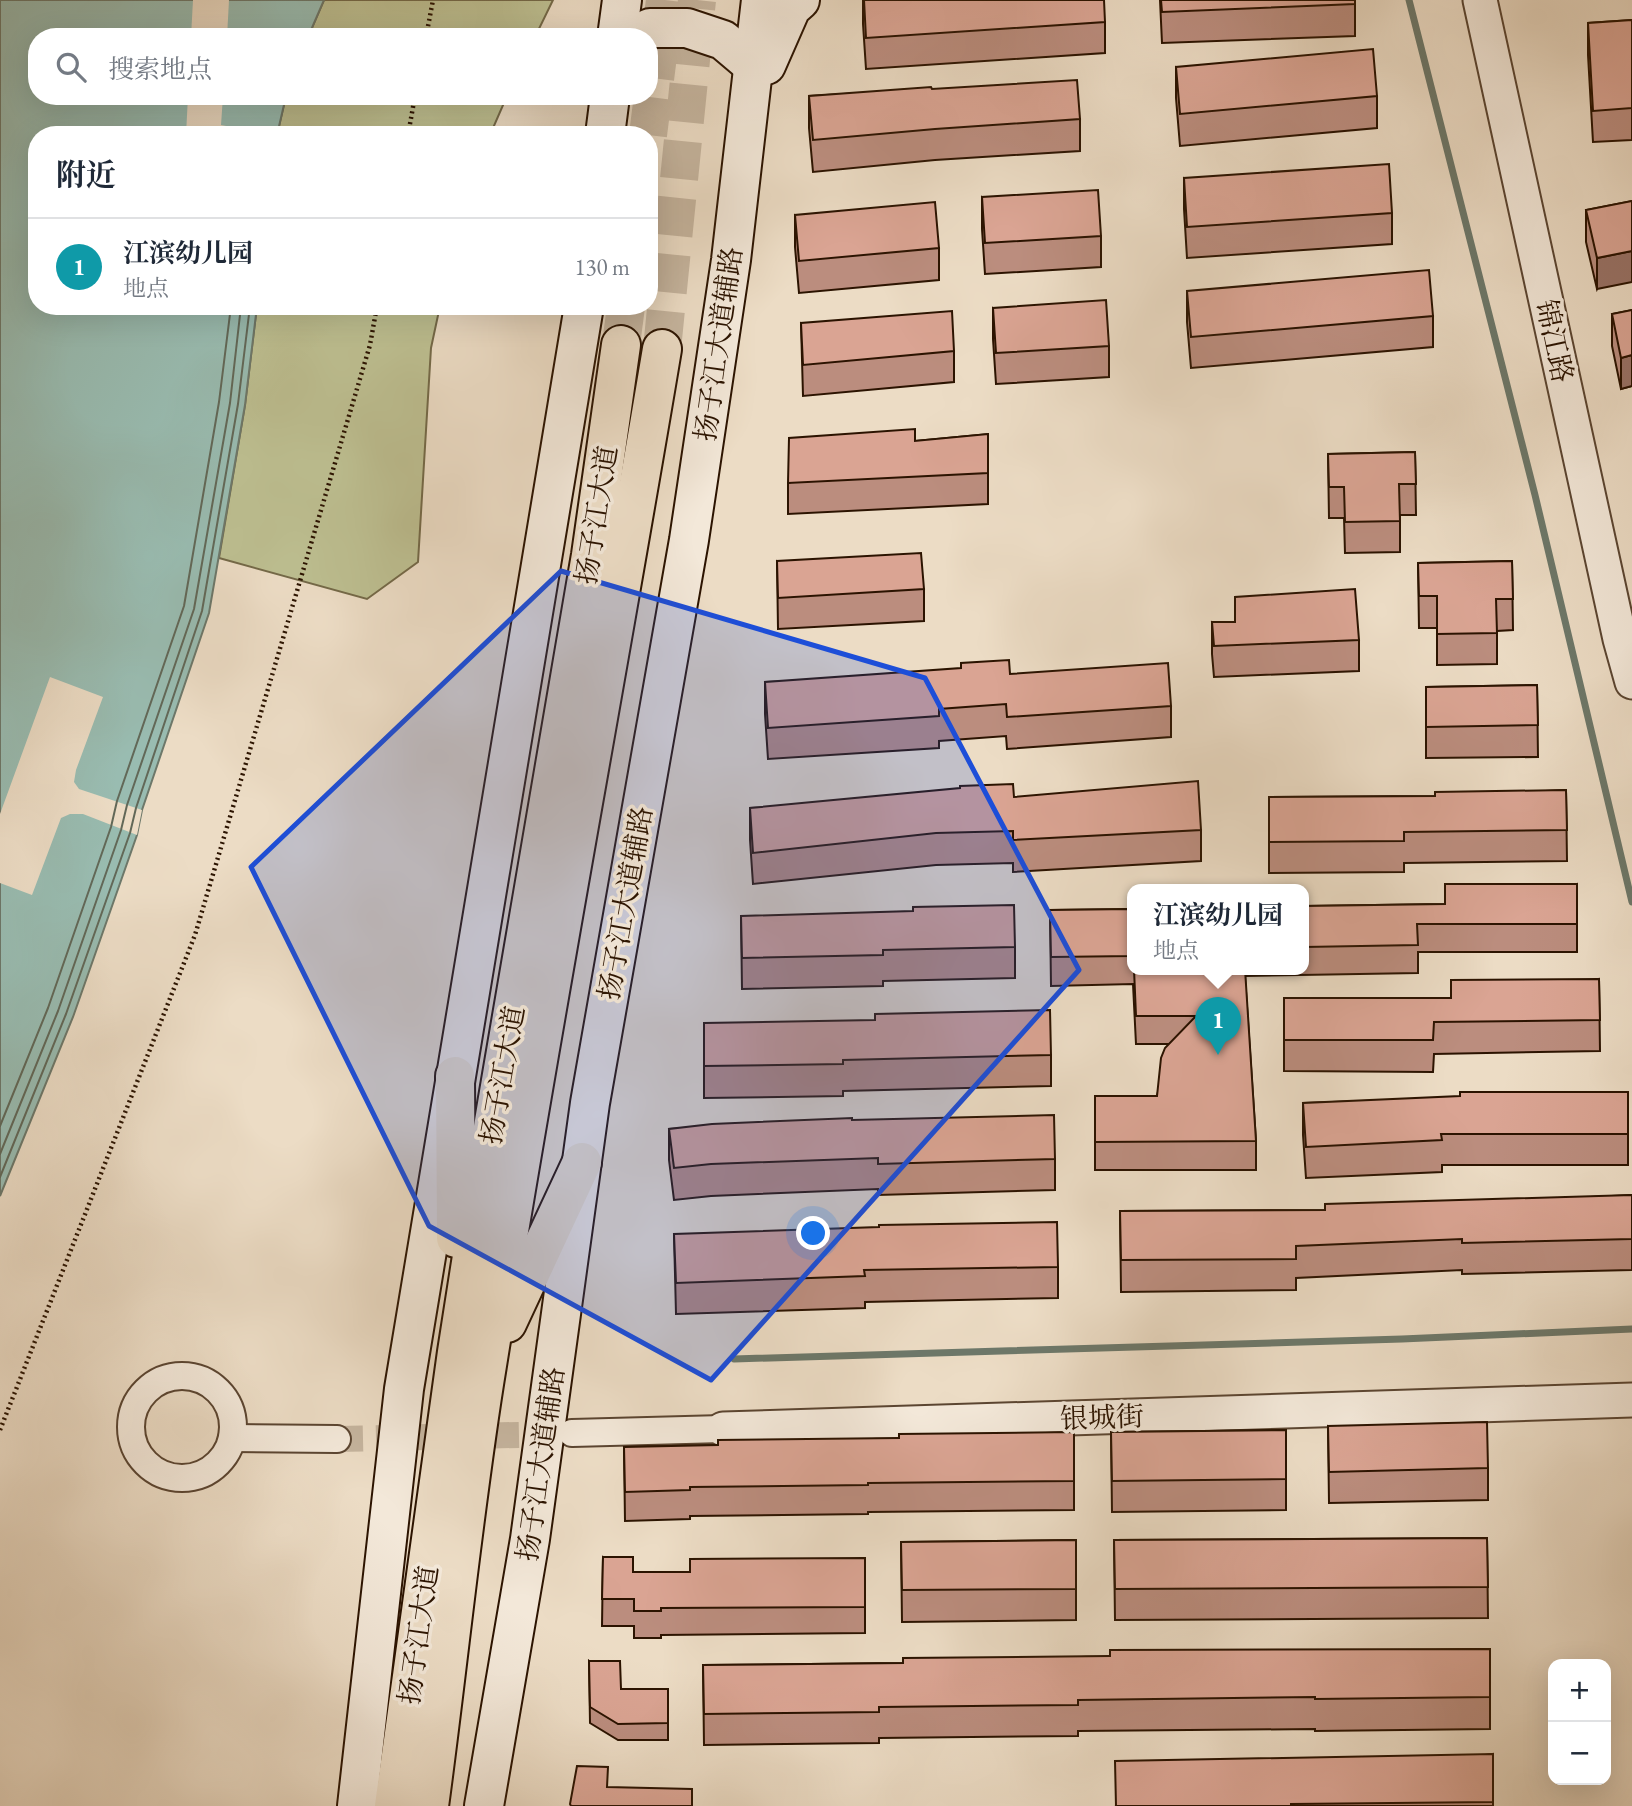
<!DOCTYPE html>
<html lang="zh">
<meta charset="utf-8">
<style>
:root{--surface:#fff;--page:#f6f6f7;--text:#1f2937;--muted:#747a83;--line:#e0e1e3;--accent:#db2777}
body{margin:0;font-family:"EB Garamond","Noto Serif SC",serif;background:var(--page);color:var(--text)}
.controls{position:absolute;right:21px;bottom:21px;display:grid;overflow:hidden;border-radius:14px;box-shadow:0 7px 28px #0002}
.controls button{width:63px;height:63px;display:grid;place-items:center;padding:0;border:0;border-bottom:2px solid var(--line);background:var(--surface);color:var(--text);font:35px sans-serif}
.you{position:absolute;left:814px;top:1234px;width:24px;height:24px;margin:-18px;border:5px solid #fff;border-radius:50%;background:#1a73e8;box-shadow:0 0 0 10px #1a73e833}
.badge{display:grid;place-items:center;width:46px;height:46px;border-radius:50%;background:var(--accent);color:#fff;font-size:23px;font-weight:700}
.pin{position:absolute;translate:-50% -58px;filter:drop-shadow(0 2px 4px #0008)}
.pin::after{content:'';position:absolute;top:37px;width:24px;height:21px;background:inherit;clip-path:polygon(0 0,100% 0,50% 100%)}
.popup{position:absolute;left:1127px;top:884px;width:182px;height:91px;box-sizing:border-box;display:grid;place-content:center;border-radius:14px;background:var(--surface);filter:drop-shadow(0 2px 5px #0005);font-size:23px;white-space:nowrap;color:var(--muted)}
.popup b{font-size:26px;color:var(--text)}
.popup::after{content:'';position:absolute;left:50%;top:100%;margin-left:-14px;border:14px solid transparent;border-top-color:var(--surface)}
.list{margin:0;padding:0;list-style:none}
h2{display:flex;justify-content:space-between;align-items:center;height:91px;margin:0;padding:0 28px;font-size:30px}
h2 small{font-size:23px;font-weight:400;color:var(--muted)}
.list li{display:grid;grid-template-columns:46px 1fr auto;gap:21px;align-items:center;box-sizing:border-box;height:98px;padding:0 28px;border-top:2px solid var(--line)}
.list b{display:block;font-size:26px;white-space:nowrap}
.list p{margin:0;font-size:23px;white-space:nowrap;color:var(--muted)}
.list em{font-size:23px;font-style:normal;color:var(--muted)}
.icon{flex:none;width:38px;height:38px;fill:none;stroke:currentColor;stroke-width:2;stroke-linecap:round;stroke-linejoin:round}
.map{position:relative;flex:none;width:1632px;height:1806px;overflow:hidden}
.search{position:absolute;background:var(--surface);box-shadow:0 7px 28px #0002;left:28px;top:28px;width:630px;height:77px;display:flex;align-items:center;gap:18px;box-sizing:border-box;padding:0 24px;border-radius:28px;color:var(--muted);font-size:26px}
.panel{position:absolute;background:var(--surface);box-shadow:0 7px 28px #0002;left:28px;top:126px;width:630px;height:189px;border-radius:28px}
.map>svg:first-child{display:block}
.green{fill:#bdbf91;stroke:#746948;stroke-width:2}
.water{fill:#99bcb1;stroke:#6d786a;stroke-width:2}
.pier{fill:#ecdcc5}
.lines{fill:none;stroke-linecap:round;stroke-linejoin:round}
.shore{stroke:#626858;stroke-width:2}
.stream{stroke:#6d786a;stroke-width:7}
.minor-tunnel{stroke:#c5b49e;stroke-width:26;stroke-dasharray:26 13;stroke-linecap:butt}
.trunk-tunnel{stroke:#c5b49e;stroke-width:38;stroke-dasharray:38 19;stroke-linecap:butt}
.minor-casing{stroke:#5b4531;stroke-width:30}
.tertiary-casing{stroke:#5b4531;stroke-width:37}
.secondary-casing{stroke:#2b1300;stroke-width:42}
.trunk-casing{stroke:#2b1300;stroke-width:42}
.path{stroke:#2b1300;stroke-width:4.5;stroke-dasharray:2 3.5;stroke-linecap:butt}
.minor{stroke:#f3e8d9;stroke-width:26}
.tertiary{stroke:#f3e8d9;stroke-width:33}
.secondary{stroke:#f3e8d9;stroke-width:38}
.trunk{stroke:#ecdcc5;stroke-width:38}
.wall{fill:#bb8d7e;stroke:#2b1300;stroke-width:2}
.shaded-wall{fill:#997367;stroke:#2b1300;stroke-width:2}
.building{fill:#daa493;stroke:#2b1300;stroke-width:2}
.marked{fill:#1d4ed8;fill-opacity:0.2;stroke:#1d4ed8;stroke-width:5;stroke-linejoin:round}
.labels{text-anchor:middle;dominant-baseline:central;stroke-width:7;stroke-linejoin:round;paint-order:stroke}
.street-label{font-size:28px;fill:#2b1300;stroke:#f3e8d9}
</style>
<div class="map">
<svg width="1632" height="1806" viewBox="0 0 1632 1806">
<rect width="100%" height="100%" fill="#ecdcc5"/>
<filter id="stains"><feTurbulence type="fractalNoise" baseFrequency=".00286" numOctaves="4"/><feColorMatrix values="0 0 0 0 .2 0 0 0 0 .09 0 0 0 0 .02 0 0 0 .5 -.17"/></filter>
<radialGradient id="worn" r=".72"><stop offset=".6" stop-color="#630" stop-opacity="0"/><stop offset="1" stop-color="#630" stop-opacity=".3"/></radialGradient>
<g class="green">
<path d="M324 0H553L535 37H308Z"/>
<path d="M286 96H507L490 135H277Z"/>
<path d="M257 306H440L431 348 418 562 367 599 219 558 245 405Z"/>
</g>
<path class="water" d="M0 0H324L308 37H37V96H286L277 135H37V306H257L245 405 209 613 142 810 137 835 73 1017 0 1196Z"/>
<g class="pier">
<path d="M193 0H229L227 37H191Z"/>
<path d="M188 96H223L221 125 273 135H186Z"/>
<path d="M50 677 103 697 76 770 74 782 79 789 142 810 137 835 83 814H70L61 818 32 895 0 883V814Z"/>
</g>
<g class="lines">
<g class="shore">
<path d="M0 1126 48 1008 111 827 117 801 184 606 219 402 231 306"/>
<path d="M0 1154 58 1011 121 830 127 805 194 609 230 403 241 306"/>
<path d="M0 1177 66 1014 130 833 136 808 202 611 238 404 250 306"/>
</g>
<g class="stream">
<path d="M1409 0 1535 495 1632 902"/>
<path d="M734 1359 1402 1339 1632 1329"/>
</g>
<path class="minor-tunnel" d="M337 1439 560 1434"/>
<g class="trunk-tunnel">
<path d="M648 135 665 0"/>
<path d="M621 345 626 306"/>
<path d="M662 349 697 0"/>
</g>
<defs>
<g id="minor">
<circle cx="182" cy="1427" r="51"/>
<path d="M572 1433 723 1429"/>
<path d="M232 1438 337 1439"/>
</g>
<g id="tertiary">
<path d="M1480 0 1620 639 1632 682"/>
<path d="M723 1429 1632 1400"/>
</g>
<g id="secondary">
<path d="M617 37 622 0"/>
<path d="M632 37 650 28H687L723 40 755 67"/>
<path d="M766 65 791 8 800 0"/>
<path d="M605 135 610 96"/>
<path d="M357 1806 404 1389 584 306"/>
<path d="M484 1806 530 1539 590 1103 689 540 731 260 761 0"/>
</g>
<g id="trunk">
<path d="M455 1076 456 1238"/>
<path d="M507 1323 582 1162"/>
<path d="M394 1806 457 1352 483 1186 591 555 621 345"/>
<path d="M429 1806C449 1659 463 1511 487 1365 541 1026 605 688 662 349"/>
</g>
</defs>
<use href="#minor" class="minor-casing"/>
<use href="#tertiary" class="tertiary-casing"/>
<use href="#secondary" class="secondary-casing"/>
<use href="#trunk" class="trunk-casing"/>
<g class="path">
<path d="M426 37 433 0"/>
<path d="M408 135 415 96"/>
<path d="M0 1430 195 935 370 345 377 306"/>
</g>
<use href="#minor" class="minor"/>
<use href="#tertiary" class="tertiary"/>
<use href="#secondary" class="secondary"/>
<use href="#trunk" class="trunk"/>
</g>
<g class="wall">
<path d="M863 0 1105 22V53L866 69 863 24Z"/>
<path d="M1160 0H1355V36L1162 43Z"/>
<path d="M1632 20V140L1593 142 1588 55V23Z"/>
<path d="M1176 67 1377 96V128L1180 146 1176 98Z"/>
<path d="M932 89 1080 119V151L935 160 813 172 809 128V96Z"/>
<path d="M1184 178 1392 213V244L1187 258 1184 209Z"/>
<path d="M982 197 1101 236V267L985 274 982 229Z"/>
<path d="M1632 201 1597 289 1586 242V210Z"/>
<path d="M795 215 939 248V280L799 293 795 247Z"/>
<path d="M1187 291 1433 316V347L1191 368 1187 322Z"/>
<path d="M993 308 1109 346V377L996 384 993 339Z"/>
<path d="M1632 310V386L1621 389 1612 346V314Z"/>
<path d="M801 323 954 351V382L803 396Z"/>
<path d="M988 434V504L788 514V483L915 441Z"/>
<path d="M1415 452 1416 515H1400V552L1345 553 1344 518H1329L1328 454Z"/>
<path d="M777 561 924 589V621L778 629Z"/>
<path d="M1512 561 1513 630 1497 631V664L1437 665V628H1419L1418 563Z"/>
<path d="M1212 622 1359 640V671L1214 677 1212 654Z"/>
<path d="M1010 674 1171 706V737L1007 749 1006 736 939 741V748L768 759 765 714V682Z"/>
<path d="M1537 685 1538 757 1426 758V687Z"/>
<path d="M1566 790 1567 861 1404 863V872L1269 873V797L1435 796Z"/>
<path d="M1014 797 1201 830V861L1013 872V863L936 865 753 884 750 840V808Z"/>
<path d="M1577 884V952H1418V973L1245 976 1256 1141V1170H1095V1096H1157L1169 1044H1136L1133 984 1051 986 1050 910 1132 909V969H1304V906L1445 904Z"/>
<path d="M741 916 1015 947V978L883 981V986L742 989Z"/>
<path d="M1599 979 1600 1051 1434 1054 1433 1072 1284 1071V998H1451Z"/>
<path d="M704 1023 1051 1055V1086L843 1091V1096L704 1098Z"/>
<path d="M1628 1092V1165H1442V1172L1306 1178 1303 1135V1103Z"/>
<path d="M852 1120 1055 1159V1190L878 1195V1189L711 1196 674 1200 669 1160V1129Z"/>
<path d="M1632 1195V1270L1462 1274V1270L1296 1278V1290L1121 1292 1120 1211 1325 1210Z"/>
<path d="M674 1234 1058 1267V1298L865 1302V1308L676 1314Z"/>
<path d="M1328 1426 1488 1468V1500L1329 1503Z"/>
<path d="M1286 1430V1510L1112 1512 1111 1432Z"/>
<path d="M1074 1432V1510L868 1512V1514L690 1516V1519L625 1521 624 1447 718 1445 899 1438Z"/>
<path d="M1487 1538 1488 1618 1115 1620 1114 1540Z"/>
<path d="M1076 1540V1620L902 1622 901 1542Z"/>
<path d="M603 1557 633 1572H690L865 1558V1633L661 1635V1638H634V1626H602Z"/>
<path d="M1490 1649V1729L1315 1731V1729L1078 1731V1736L879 1738V1743L704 1745 703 1665 903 1663 1110 1656Z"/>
<path d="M589 1661 621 1689H668V1740H618L590 1723Z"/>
<path d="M1493 1754V1806H1115Z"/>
</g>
<g class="shaded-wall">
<path d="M1632 251V282L1597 289V258Z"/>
<path d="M1632 355V386L1621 389V358Z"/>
</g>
<g class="building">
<path d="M864 0H1104L1105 22 866 38Z"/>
<path d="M1161 0H1355V4L1162 12Z"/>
<path d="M1632 20V108L1593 111 1588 23Z"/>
<path d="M1373 49 1377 96 1180 114 1176 67Z"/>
<path d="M1077 80 1080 119 935 129 813 140 809 96 931 87 932 89Z"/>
<path d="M1389 164 1392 213 1187 227 1184 178Z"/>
<path d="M1098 190 1101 236 985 243 982 197Z"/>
<path d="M1632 201V251L1597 258 1586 210Z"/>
<path d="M935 202 939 248 799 261 795 215Z"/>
<path d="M1429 270 1433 316 1191 337 1187 291Z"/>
<path d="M1106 300 1109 346 996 353 993 308Z"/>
<path d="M1632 310V355L1621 358 1612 314Z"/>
<path d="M952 311 954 351 803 365 801 323Z"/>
<path d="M915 429V441L988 434V473L788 483 789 438Z"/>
<path d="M1415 452 1416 484H1399L1400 521 1345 522 1344 487H1329L1328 454Z"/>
<path d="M921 553 924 589 778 598 777 561Z"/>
<path d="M1512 561 1513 599H1496L1497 633 1437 634V596H1419L1418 563Z"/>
<path d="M1355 589 1359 640 1214 646 1212 622H1235V597Z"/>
<path d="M1009 660 1010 674 1168 663 1171 706 1007 717 1006 704 939 709V716L768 728 765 682 961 668V663Z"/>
<path d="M1537 685 1538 725 1426 727V687Z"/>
<path d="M1198 781 1201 830 1013 840V831L936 833 753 853 750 808 960 788V786L1013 784 1014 797Z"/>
<path d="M1566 790 1567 830 1404 832V841L1269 842V797L1435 796V792Z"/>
<path d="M1445 884H1577V924H1417L1418 945 1304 947V906L1445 904Z"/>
<path d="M1014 905 1015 947 883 950V955L742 958 741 916 913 911V907Z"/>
<path d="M1132 909V956L1051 957 1050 910Z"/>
<path d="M1134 969H1245L1256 1141 1095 1142V1096H1157L1161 1058 1165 1048 1196 1016H1136Z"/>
<path d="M1599 979 1600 1020 1434 1022 1433 1040H1284V998H1451V980Z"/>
<path d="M1050 1010 1051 1055 843 1060V1064L704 1066V1023L875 1020V1014Z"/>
<path d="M1460 1092H1628V1134H1441L1442 1140 1306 1147 1303 1103 1460 1096Z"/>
<path d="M1054 1115 1055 1159 878 1164V1158L711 1164 674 1168 669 1129 712 1124 852 1118V1120Z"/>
<path d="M1632 1195V1239L1462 1243V1239L1296 1246V1259L1121 1260 1120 1211 1325 1210V1204Z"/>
<path d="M1057 1222 1058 1267 864 1270 865 1276 676 1283 674 1234 879 1227V1225Z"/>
<path d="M1487 1422 1488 1468 1329 1472 1328 1426Z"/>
<path d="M1286 1430V1479L1112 1481 1111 1432Z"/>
<path d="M1074 1432V1481L868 1483V1485L690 1487V1490L625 1492 624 1447 718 1445V1440L899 1438V1434Z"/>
<path d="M1487 1538 1488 1587 1115 1589 1114 1540Z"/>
<path d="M1076 1540V1589L902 1590 901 1542Z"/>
<path d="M603 1557H633V1572H690V1559L865 1558V1607L661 1608V1611H634V1599H602Z"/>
<path d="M1490 1649V1697L1315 1699V1697L1078 1700V1705L879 1707V1712L704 1714 703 1665 903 1663V1658L1110 1656V1650Z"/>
<path d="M589 1661H620L621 1689H668V1723L618 1724 590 1707Z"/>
<path d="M1493 1754V1802L1291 1804V1806H1116L1115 1761Z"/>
<path d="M577 1766 608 1767 607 1787 692 1789V1806H571L570 1804Z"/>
</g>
<path class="marked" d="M561 571 925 678 1079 970 711 1380 429 1226 251 867Z"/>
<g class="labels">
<g class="street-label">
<text transform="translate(1555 341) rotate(78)">锦江路</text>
<text transform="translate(718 344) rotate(-82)">扬子江大道辅路</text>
<text transform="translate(596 515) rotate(-81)">扬子江大道</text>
<text transform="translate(625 903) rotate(-80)">扬子江大道辅路</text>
<text transform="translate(502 1075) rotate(-80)">扬子江大道</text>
<text transform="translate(1102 1417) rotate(-2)">银城街</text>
<text transform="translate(540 1464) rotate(-82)">扬子江大道辅路</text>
<text transform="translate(418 1635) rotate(-82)">扬子江大道</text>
</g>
</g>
<rect width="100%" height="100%" filter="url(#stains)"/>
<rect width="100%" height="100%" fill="url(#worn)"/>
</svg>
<div class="controls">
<button>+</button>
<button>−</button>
</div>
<div class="you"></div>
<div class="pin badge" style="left:1218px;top:1055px;background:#0f9aa8">1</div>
<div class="popup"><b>江滨幼儿园</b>地点</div>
<div class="search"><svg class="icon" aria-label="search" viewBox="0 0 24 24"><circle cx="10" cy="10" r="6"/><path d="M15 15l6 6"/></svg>搜索地点</div>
<section class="panel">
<h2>附近<small></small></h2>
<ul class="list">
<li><span class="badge" style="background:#0f9aa8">1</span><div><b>江滨幼儿园</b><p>地点</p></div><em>130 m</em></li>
</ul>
</section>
</div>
